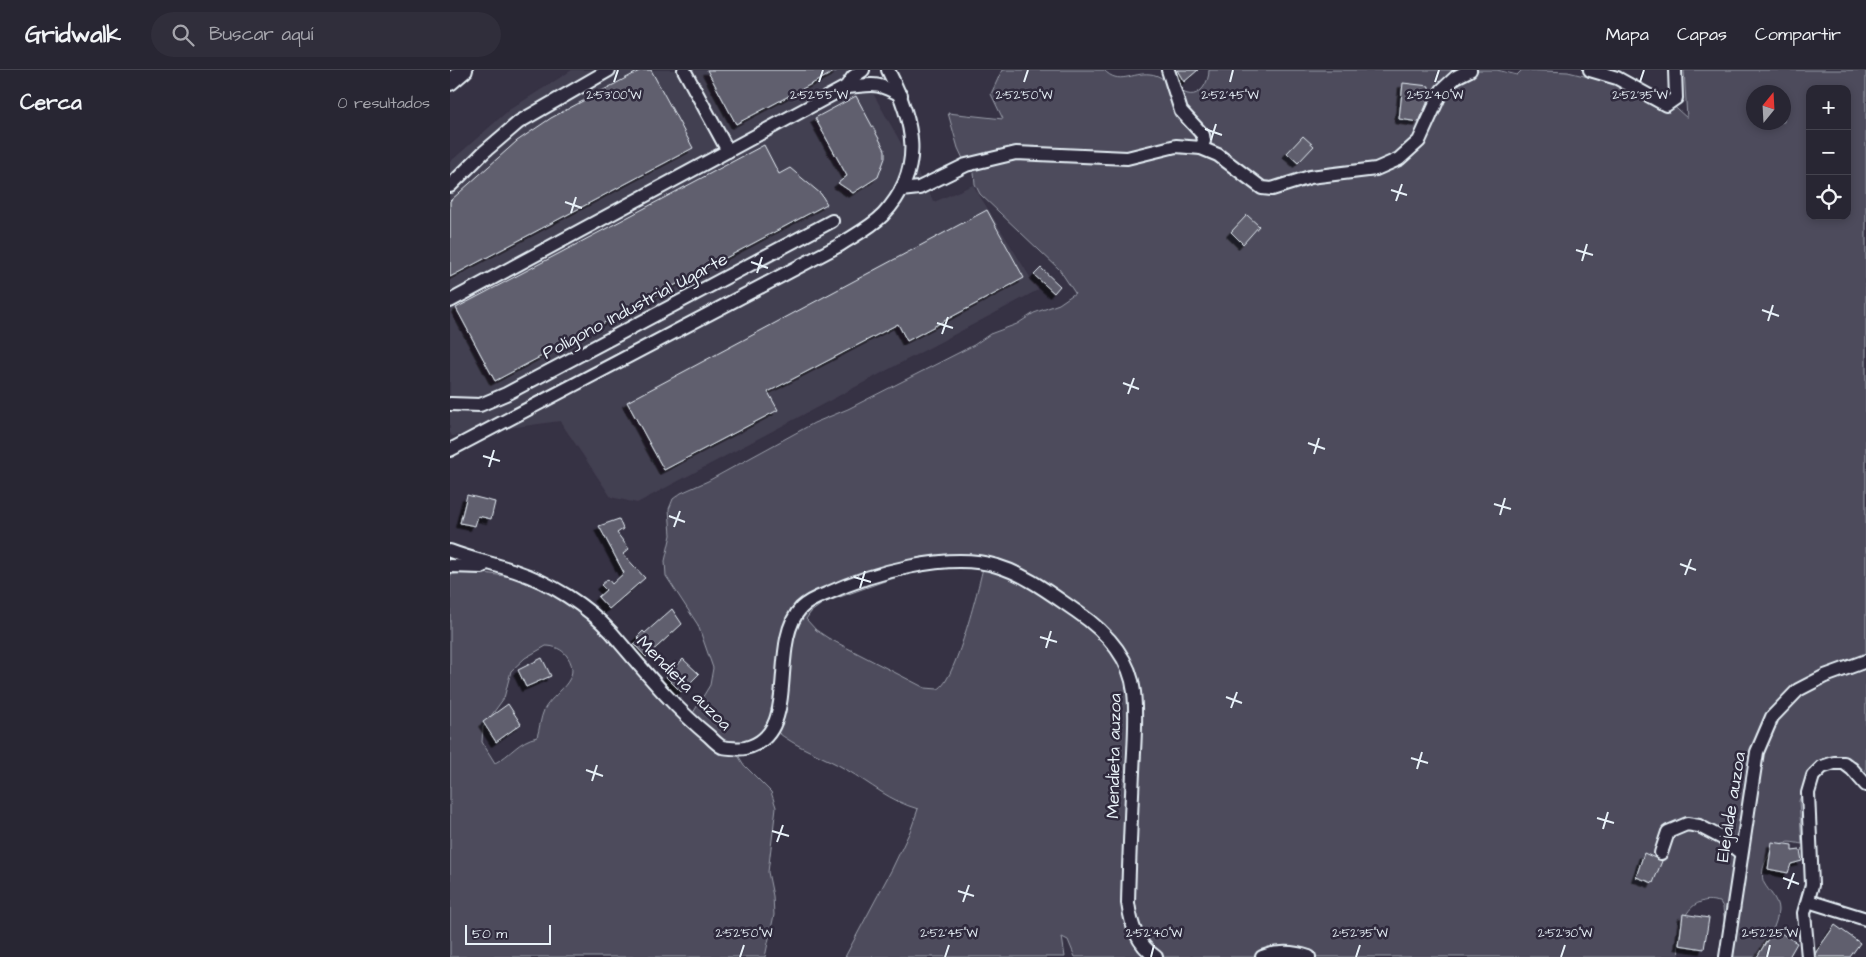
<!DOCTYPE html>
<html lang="es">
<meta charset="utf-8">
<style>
:root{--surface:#282633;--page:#302e3b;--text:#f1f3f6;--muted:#a5a5ac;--line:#44434e}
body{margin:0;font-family:"Architects Daughter",sans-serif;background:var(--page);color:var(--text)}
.controls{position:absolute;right:15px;top:15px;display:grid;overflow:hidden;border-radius:10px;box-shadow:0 2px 8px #0003}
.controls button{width:45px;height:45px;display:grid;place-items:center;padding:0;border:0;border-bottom:1px solid var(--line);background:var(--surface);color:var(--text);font:25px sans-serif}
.compass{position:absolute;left:1296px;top:15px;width:45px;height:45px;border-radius:50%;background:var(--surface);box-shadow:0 2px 8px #0003;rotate:18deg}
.scale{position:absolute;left:15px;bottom:12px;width:86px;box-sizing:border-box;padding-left:5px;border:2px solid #e8f1f8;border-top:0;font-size:14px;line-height:18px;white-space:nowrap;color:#e8f1f8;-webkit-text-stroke:4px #2f2a3d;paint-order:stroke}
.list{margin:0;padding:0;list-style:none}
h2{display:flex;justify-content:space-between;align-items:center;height:65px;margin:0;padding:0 20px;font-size:21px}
h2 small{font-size:16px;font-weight:400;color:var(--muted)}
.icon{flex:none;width:28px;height:28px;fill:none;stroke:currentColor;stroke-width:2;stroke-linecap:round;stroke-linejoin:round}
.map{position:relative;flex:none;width:1416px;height:887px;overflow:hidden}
header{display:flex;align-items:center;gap:30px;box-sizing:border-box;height:70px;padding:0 25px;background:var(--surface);border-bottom:1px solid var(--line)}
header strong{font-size:24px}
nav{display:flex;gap:28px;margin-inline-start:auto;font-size:18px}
.search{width:350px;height:45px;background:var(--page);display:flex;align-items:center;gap:12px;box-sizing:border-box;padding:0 18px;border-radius:28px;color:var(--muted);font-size:19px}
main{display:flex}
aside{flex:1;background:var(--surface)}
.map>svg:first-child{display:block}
.built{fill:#433f51}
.green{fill:#4d4b5c;stroke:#9a9eaa;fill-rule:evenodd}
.building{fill:#605e6e;stroke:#e8f1f8;filter:url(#shadow)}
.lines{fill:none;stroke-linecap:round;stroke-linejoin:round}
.minor-casing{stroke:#e8f1f8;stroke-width:16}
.major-casing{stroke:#e8f1f8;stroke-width:20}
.minor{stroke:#2f2a3d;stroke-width:12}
.major{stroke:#2f2a3d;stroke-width:16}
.ticks{fill:none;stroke:#e8f1f8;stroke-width:2}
.labels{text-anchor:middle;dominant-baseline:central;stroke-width:5;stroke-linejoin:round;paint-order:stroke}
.street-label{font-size:18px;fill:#e8f1f8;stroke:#2f2a3d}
.ticks-label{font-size:12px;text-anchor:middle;fill:#e8f1f8;stroke:#2f2a3d;stroke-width:5;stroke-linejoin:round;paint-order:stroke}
</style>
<header>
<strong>Gridwalk</strong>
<div class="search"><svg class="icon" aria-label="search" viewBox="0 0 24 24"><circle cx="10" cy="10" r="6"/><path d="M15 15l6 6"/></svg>Buscar aquí</div>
<nav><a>Mapa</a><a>Capas</a><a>Compartir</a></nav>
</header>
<main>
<aside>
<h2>Cerca<small>0 resultados</small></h2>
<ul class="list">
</ul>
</aside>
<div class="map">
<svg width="1416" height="887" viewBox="0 0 1416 887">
<defs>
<filter id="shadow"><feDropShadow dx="-4.5" dy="4.5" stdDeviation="0" flood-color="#0009"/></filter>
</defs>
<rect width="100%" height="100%" fill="#363244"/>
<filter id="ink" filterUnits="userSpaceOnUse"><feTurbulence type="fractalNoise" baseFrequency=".02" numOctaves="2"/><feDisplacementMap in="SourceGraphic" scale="10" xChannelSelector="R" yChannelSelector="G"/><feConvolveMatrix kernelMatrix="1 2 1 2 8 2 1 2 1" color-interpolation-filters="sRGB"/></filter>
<g filter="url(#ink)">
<path class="built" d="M122 0H410L484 132 523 115 588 220 187 433 161 427 110 351 2 366 0 362V92L59 40Z"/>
<path class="green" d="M552 0H654C669 16 682 2 700 4 719 5 736 38 753 18 757 12 759 7 759 0H1047L1067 5 1072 0 1118 2 1158 12 1176 10 1195 16 1210 24 1237 48 1234 0H1416V710L1394 688 1359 705 1349 731 1352 774C1346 773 1339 771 1333 773 1320 777 1308 800 1314 813 1319 822 1328 829 1328 840 1328 855 1315 874 1308 887H1278L1273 837 1270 832C1264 831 1257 829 1251 832 1231 838 1227 870 1229 887H625L618 870 612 867 615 887H395L442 799 461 759 468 739C440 731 421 714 397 700 374 686 346 678 325 660L286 682 294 695 321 722 326 737 318 802 323 826 324 845 315 887H0V505L22 501 67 508 133 540 232 644 243 643 260 615 263 598 248 555 216 506 215 491 221 465 219 439 223 429 231 423 258 411 364 353 398 339 524 275 540 264 567 254 584 243 609 234 625 223 609 199 530 124 525 114 524 103 515 93 508 78 498 43 553 49 541 24ZM1360 19H1397V146H1360ZM1304 22H1334V52H1304ZM520 494 533 498C528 519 505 612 488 619L475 618 378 568 366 560 356 549 361 542 373 533 432 512 467 501ZM96 576C104 576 112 579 117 586 134 610 103 622 94 640 90 649 90 658 87 667 68 671 61 685 45 693L32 672 33 657 54 628 61 601 75 588Z"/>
<g class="building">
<path d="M191 0H201L243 78 0 207V131L67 71 101 48Z"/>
<path d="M257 0H388L286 54Z"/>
<path d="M727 0H748L734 12Z"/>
<path d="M953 13 979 16 977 33 969 52 949 49Z"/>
<path d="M406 26 435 80V88L428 107 403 123 388 113 397 106 365 48Z"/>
<path d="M853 66 864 76 848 93 837 83Z"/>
<path d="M314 75 329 104 340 98 371 124 377 134 45 311 6 238Z"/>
<path d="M537 140 574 208 457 271 448 254 318 322 328 340 214 400 177 332Z"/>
<path d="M797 145 809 156 793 174 781 162Z"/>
<path d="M591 198 610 216 604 223 584 205Z"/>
<path d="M17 425 45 432 41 449 28 446 25 456 10 453Z"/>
<path d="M169 449 173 459 167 463 179 479 173 484 195 508 159 539 148 527 156 520 151 515 158 509 162 514 174 503 149 456Z"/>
<path d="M222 539 232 554 196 587 184 574 190 570 187 567 193 561 195 563Z"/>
<path d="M92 588 101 606 76 617 68 600Z"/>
<path d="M233 589 249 604 231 622 216 607Z"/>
<path d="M58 634 71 654 46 672 33 652Z"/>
<path d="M1322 772 1342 775V781L1350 780 1352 791 1341 794 1338 803 1318 799Z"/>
<path d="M1194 783 1212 791 1203 813 1186 807Z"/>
<path d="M1233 844 1259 848 1254 879 1229 875Z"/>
<path d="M1385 855 1410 873 1400 887H1366V882Z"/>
<path d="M1324 859 1347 873 1339 887H1307Z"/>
</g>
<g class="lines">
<defs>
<g id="minor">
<path d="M234 0 278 81"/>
<path d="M718 0 731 41 753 65 754 71 751 78"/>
<path d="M1140 0 1167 8 1216 35 1226 28 1225 0"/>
<path d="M396 17 403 7 413 0"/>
<path d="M0 116 34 82 69 52 159 0"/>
<path d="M451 120 469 118 516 95 566 83 677 88 726 76 751 78 768 85 812 118 822 119 860 107 926 99 949 89 969 71 992 20 1006 7 1020 0"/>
<path d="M0 231 396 17C425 15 424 11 451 25"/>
<path d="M0 334 30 335 56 324 382 151"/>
<path d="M0 380 388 176C403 166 420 158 433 145 476 99 464 51 438 0"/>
<path d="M0 481C21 489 44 494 65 501 101 513 136 535 161 562 192 598 222 636 259 666 262 669 268 675 272 677 277 678 290 679 295 678 353 665 317 575 351 538 356 533 368 527 376 524 422 503 498 481 547 496 577 505 601 524 626 541 654 560 680 586 684 622 687 648 684 676 683 702 681 746 679 789 678 833 681 855 687 874 706 887"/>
<path d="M0 496 32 497"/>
<path d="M1211 783 1218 762 1237 754 1249 756 1272 768 1291 783"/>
<path d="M1358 831 1416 849"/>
<path d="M812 887C828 881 842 881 859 887"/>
<path d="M1276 887 1307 682 1322 647 1348 620 1375 606 1416 591"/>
<path d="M1358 887 1354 843 1362 815 1358 723 1363 706 1372 697 1384 693H1394L1402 699 1416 715"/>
</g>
<path id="major" d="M0 12 14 0"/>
</defs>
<use href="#minor" class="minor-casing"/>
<use href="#major" class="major-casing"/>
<use href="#minor" class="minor"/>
<use href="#major" class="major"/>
</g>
</g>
<path class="ticks" d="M164 12 168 0M369 12 373 0M574 12 578 0M780 12 783 0M985 12 989 0M1190 12 1194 0M755 59 772 65M761 70 766 54M941 120 957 125M946 131 952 114M115 132 132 138M121 143 126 127M1126 180 1143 185M1132 191 1137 174M301 192 318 198M307 203 312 187M1312 240 1329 246M1318 251 1323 235M487 253 503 258M492 264 498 247M673 313 689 319M678 324 684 308M858 373 875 379M864 384 869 368M33 386 50 391M39 397 44 380M1044 434 1061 439M1050 445 1055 428M219 446 235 452M224 457 230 441M1230 494 1246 500M1235 505 1241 489M404 507 421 512M410 518 415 501M590 567 607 572M596 578 601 561M776 627 792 633M781 638 787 622M961 688 978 693M967 699 972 682M136 700 153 706M142 711 147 695M1147 748 1164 753M1153 759 1158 742M322 761 339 766M327 772 333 755M1333 808 1349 814M1338 819 1344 803M508 821 524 826M513 832 519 815M290 887 294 875M495 887 499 875M701 887 704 875M906 887 910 875M1111 887 1115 875M1317 887 1320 875"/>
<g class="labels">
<g class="street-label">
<text transform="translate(185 236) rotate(-28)">Polígono Industrial Ugarte</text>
<text transform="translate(234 613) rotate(45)">Mendieta auzoa</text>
<text transform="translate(664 686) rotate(-89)">Mendieta auzoa</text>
<text transform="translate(1281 737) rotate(-81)">Elejalde auzoa</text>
</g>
</g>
<g class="ticks-label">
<text x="164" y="29">2°53'00"W</text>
<text x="369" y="29">2°52'55"W</text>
<text x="574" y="29">2°52'50"W</text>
<text x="780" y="29">2°52'45"W</text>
<text x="985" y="29">2°52'40"W</text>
<text x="1190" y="29">2°52'35"W</text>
<text x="294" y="867">2°52'50"W</text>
<text x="499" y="867">2°52'45"W</text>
<text x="704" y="867">2°52'40"W</text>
<text x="910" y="867">2°52'35"W</text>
<text x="1115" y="867">2°52'30"W</text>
<text x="1320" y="867">2°52'25"W</text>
</g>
</svg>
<div class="controls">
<button>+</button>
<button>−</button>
<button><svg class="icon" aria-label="locate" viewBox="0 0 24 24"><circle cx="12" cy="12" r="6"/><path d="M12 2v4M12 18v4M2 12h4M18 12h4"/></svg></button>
</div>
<svg class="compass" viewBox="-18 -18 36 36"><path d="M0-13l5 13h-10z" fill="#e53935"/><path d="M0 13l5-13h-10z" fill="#a5a5ac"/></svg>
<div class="scale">50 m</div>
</div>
</main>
